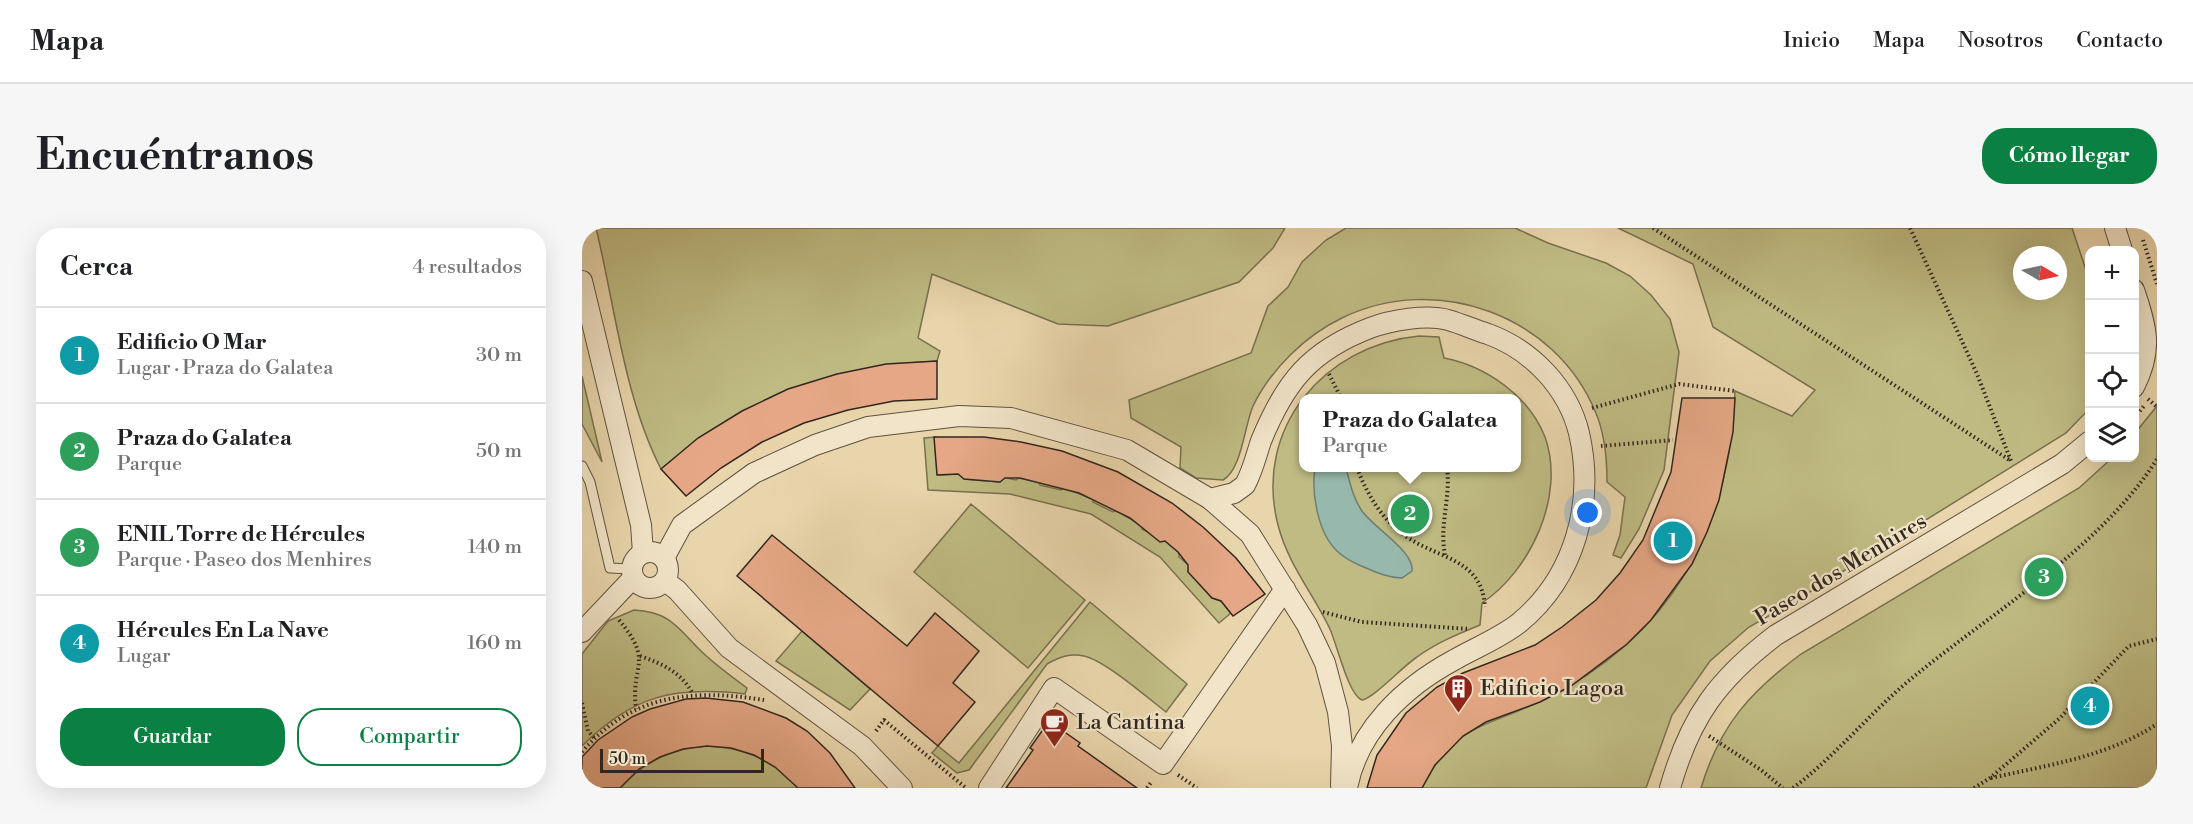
<!DOCTYPE html>
<html lang="es">
<meta charset="utf-8">
<style>
:root{--surface:#fff;--page:#f6f6f6;--text:#202124;--muted:#757577;--line:#e0e0e0;--accent:#0b8043}
body{margin:0;font-family:"Libre Bodoni",serif;background:var(--page);color:var(--text)}
.controls{position:absolute;right:18px;top:18px;display:grid;overflow:hidden;border-radius:12px;box-shadow:0 6px 24px #0002}
.controls button{width:54px;height:54px;display:grid;place-items:center;padding:0;border:0;border-bottom:2px solid var(--line);background:var(--surface);color:var(--text);font:30px sans-serif}
.compass{position:absolute;left:1431px;top:18px;width:54px;height:54px;border-radius:50%;background:var(--surface);box-shadow:0 6px 24px #0002;rotate:99deg}
.scale{position:absolute;left:18px;bottom:15px;width:164px;box-sizing:border-box;padding-left:6px;border:3px solid #31271f;border-top:0;font-size:16px;line-height:21px;white-space:nowrap;color:#31271f;-webkit-text-stroke:4px #f1e4c8;paint-order:stroke}
.you{position:absolute;left:1006px;top:285px;width:21px;height:21px;margin:-15px;border:4px solid #fff;border-radius:50%;background:#1a73e8;box-shadow:0 0 0 9px #1a73e833}
.badge{display:grid;place-items:center;width:39px;height:39px;border-radius:50%;background:var(--accent);color:#fff;font-size:20px;font-weight:700}
.pin{position:absolute;translate:-50% -50%;border:3px solid #fff;box-shadow:0 2px 6px #0006}
.popup{position:absolute;left:717px;top:166px;width:222px;height:78px;box-sizing:border-box;display:grid;place-content:center;border-radius:12px;background:var(--surface);filter:drop-shadow(0 2px 4px #0005);font-size:20px;white-space:nowrap;color:var(--muted)}
.popup b{font-size:22px;color:var(--text)}
.popup::after{content:'';position:absolute;left:50%;top:100%;margin-left:-12px;border:12px solid transparent;border-top-color:var(--surface)}
.list{margin:0;padding:0;list-style:none}
h2{display:flex;justify-content:space-between;align-items:center;height:78px;margin:0;padding:0 24px;font-size:26px}
h2 small{font-size:20px;font-weight:400;color:var(--muted)}
.list li{display:grid;grid-template-columns:39px 1fr auto;gap:18px;align-items:center;box-sizing:border-box;height:96px;padding:0 24px;border-top:2px solid var(--line)}
.list b{display:block;font-size:22px;white-space:nowrap}
.list p{margin:0;font-size:20px;white-space:nowrap;color:var(--muted)}
.list em{font-size:20px;font-style:normal;color:var(--muted)}
.actions{display:flex;gap:12px;padding:18px 24px}
.actions a{flex:1;padding:14px 0;border:2px solid var(--accent);border-radius:24px;text-align:center;font-size:21px;color:var(--accent)}
.actions .main{background:var(--accent);color:#fff}
.icon{flex:none;width:33px;height:33px;fill:none;stroke:currentColor;stroke-width:2;stroke-linecap:round;stroke-linejoin:round}
.map{position:relative;flex:none;width:1575px;height:560px;overflow:hidden;border-radius:24px}
header{display:flex;align-items:center;gap:36px;box-sizing:border-box;height:84px;padding:0 30px;background:var(--surface);border-bottom:2px solid var(--line)}
header strong{font-size:28px}
nav{display:flex;gap:33px;margin-inline-start:auto;font-size:21px}
.intro{display:flex;align-items:center;justify-content:space-between;box-sizing:border-box;height:144px;padding:0 36px}
h1{margin:0;font-size:42px}
.button{padding:15px 27px;border-radius:24px;background:var(--accent);color:#fff;font-size:21px;font-weight:700}
main{display:flex;gap:36px;padding:0 36px}
aside{flex:1;background:var(--surface);border-radius:24px;box-shadow:0 6px 24px #0002}
.map>svg:first-child{display:block}
.green{fill:#bfbb83;stroke:#787151;stroke-width:1.5;fill-rule:evenodd}
.water{fill:#97b8ac;stroke:#6e7e74;stroke-width:1.5}
.building{fill:#e5a785;stroke:#31271f;stroke-width:1.5}
.lines{fill:none;stroke-linecap:round;stroke-linejoin:round}
.lane-casing{stroke:#5f5242;stroke-width:11}
.street-casing{stroke:#5f5242;stroke-width:22}
.path{stroke:#31271f;stroke-width:4;stroke-dasharray:1.5 3;stroke-linecap:butt}
.lane{stroke:#f1e4c8;stroke-width:9}
.street{stroke:#f1e4c8;stroke-width:20}
.labels{text-anchor:middle;dominant-baseline:central;stroke-width:4.5;stroke-linejoin:round;paint-order:stroke}
.street-label{font-size:22px;fill:#31271f;stroke:#f1e4c8}
.poi-label{font-size:22px;fill:#31271f;stroke:#f1e4c8;text-anchor:start}
</style>
<header>
<strong>Mapa</strong>
<nav><a>Inicio</a><a>Mapa</a><a>Nosotros</a><a>Contacto</a></nav>
</header>
<div class="intro"><h1>Encuéntranos</h1><a class="button">Cómo llegar</a></div>
<main>
<aside>
<h2>Cerca<small>4 resultados</small></h2>
<ul class="list">
<li><span class="badge" style="background:#0f9aa8">1</span><div><b>Edificio O Mar</b><p>Lugar · Praza do Galatea</p></div><em>30 m</em></li>
<li><span class="badge" style="background:#2e9e5b">2</span><div><b>Praza do Galatea</b><p>Parque</p></div><em>50 m</em></li>
<li><span class="badge" style="background:#2e9e5b">3</span><div><b>ENIL Torre de Hércules</b><p>Parque · Paseo dos Menhires</p></div><em>140 m</em></li>
<li><span class="badge" style="background:#0f9aa8">4</span><div><b>Hércules En La Nave</b><p>Lugar</p></div><em>160 m</em></li>
</ul>
<div class="actions"><a class="main">Guardar</a><a>Compartir</a></div>
</aside>
<div class="map">
<svg width="1575" height="560" viewBox="0 0 1575 560">
<rect width="100%" height="100%" fill="#e9d5ab"/>
<filter id="stains"><feTurbulence type="fractalNoise" baseFrequency=".00333" numOctaves="4"/><feColorMatrix values="0 0 0 0 .2 0 0 0 0 .09 0 0 0 0 .02 0 0 0 .5 -.17"/></filter>
<radialGradient id="worn" r=".72"><stop offset=".6" stop-color="#630" stop-opacity="0"/><stop offset="1" stop-color="#630" stop-opacity=".3"/></radialGradient>
<g class="green">
<path d="M14 0H703L691 20 657 54 526 98 476 96 350 46 336 110 358 123 355 133C242 140 167 168 79 241 42 169 33 78 14 0Z"/>
<path d="M764 0H933L966 15 1024 35 1048 48 1069 67 1088 91 1097 124 1082 242 1057 301 1039 330 1031 327 1038 307 1043 269 1025 254C1025 230 1023 205 1013 183 973 87 854 44 760 90 724 107 689 141 671 178 662 199 660 241 641 252L614 250 598 240 599 219 549 190 547 172 669 125 686 78 706 59 720 34 744 12Z"/>
<path d="M1036 0H1490L1507 51 1508 180 1484 205 1210 375 1167 399 1128 433 1090 487 1064 560H840C872 495 904 500 961 472 1088 410 1148 302 1153 163L1210 188 1233 162 1131 99 1111 36ZM1440 27H1476V63H1440Z"/>
<path d="M837 108 857 109 862 130C904 138 947 168 963 209 984 268 948 343 900 375L898 397C876 406 854 415 835 429 821 438 792 470 780 472 766 467 755 415 747 399 730 364 706 336 696 297 671 201 742 117 837 108ZM722 170H934V240H722Z"/>
<path d="M0 148 20 234 0 196Z"/>
<path d="M1575 178V560H1119C1138 497 1168 464 1219 426L1497 260 1530 230H1552L1553 205Z"/>
<path d="M354 209 357 247 380 246 382 251 418 254 420 249 434 252 437 250 457 254 458 257 479 262 482 260 511 271V274L531 284 534 282 560 298V301L582 312 597 325V329L609 339 630 370 636 369 649 385 637 395 578 329 509 286 428 266 346 262 342 210Z"/>
<path d="M389 276 503 372 446 440 332 344Z"/>
<path d="M508 374 605 456 584 484C566 470 522 432 502 428 488 425 477 429 465 436L387 542 375 545 350 525 356 518 377 535Z"/>
<path d="M52 382C88 384 95 399 118 422 132 436 149 448 165 460L163 466C93 458 51 467 0 518V426L26 393Z"/>
<path d="M220 403 288 461 268 482 194 433Z"/>
<path d="M125 518C160 519 193 532 216 560H38C62 534 89 520 125 518Z"/>
</g>
<path class="water" d="M733 240H764C768 255 771 270 780 283 792 300 833 324 830 343L820 350C808 350 795 345 784 340 774 336 763 331 755 323 736 305 729 265 733 240Z"/>
<g class="building">
<path d="M355 133V171L312 173 266 182 222 195 180 214 139 240 104 268 79 241 116 210 160 183 206 161 255 146 304 136Z"/>
<path d="M1100 170H1153L1151 204 1137 272 1125 304 1110 336 1069 392 1045 416 989 458 958 474 904 494 881 508 853 537 840 560H785L795 527 824 485 855 459 881 445 953 417 980 399 1014 372 1038 345 1061 312 1089 244Z"/>
<path d="M352 209H402L439 214 480 223 536 244 590 275 621 299 654 330 683 366 651 388 639 373 630 370 606 344V337L596 324 583 313 578 314 548 290 497 265 438 250H423L418 254 382 251 376 246 355 247Z"/>
<path d="M190 307 325 418 353 385 397 423 371 455 393 474 356 518 155 348Z"/>
<path d="M104 471 124 470 161 474 204 490 225 503 248 525 273 560H216L193 539 172 527 149 520 125 518 101 521 78 529 57 541 38 560H0V529L16 512 50 489 68 481Z"/>
<path d="M467 493 498 515 496 518 555 560H424L451 522 448 520Z"/>
</g>
<g class="lines">
<defs>
<path id="lane" d="M0 238 8 254 28 340 49 341"/>
<g id="street">
<path d="M1533 0 1540 22"/>
<path d="M0 53 59 297 61 325"/>
<path d="M1552 62C1565 100 1571 122 1552 159"/>
<path d="M628 271 652 265 663 257C671 242 674 228 679 213 703 154 728 123 788 100 809 92 845 86 866 92 880 96 893 102 906 106 950 122 986 160 997 205 1013 275 993 349 937 395 918 410 893 420 872 432 822 459 776 502 765 560"/>
<circle cx="68" cy="342" r="18"/>
<path d="M82 330 100 297 172 245 233 217 286 199 377 188 429 190 545 222 628 271 668 306 725 397 743 435 756 484 760 518 759 557"/>
<path d="M83 353 95 362 147 420 280 518 320 560"/>
<path d="M0 404 51 350"/>
<path d="M407 560 472 460 581 536 703 361"/>
<path d="M1088 560C1108 489 1136 451 1194 407L1480 236 1508 213"/>
</g>
</defs>
<use href="#lane" class="lane-casing"/>
<use href="#street" class="street-casing"/>
<g class="path">
<path d="M1071 0 1429 233 1395 146 1328 0"/>
<path d="M1561 12 1575 56"/>
<path d="M747 146 759 170"/>
<path d="M1566 171 1575 179"/>
<path d="M1010 180 1097 156 1153 163"/>
<path d="M1552 190 1562 178"/>
<path d="M1019 218 1091 212"/>
<path d="M775 240C785 266 799 290 822 307 854 331 900 329 903 379"/>
<path d="M863 327C857 297 869 269 865 240"/>
<path d="M741 384 780 394 888 401"/>
<path d="M37 392C73 435 48 436 54 481"/>
<path d="M58 428C81 436 99 444 111 466"/>
<path d="M0 475 6 503 13 511"/>
<path d="M294 503 302 492 384 560"/>
<path d="M1127 508 1179 542 1201 560"/>
<path d="M0 524C50 465 112 461 182 472"/>
<path d="M596 547 615 560"/>
<path d="M1409 550C1466 537 1525 529 1575 496"/>
<path d="M565 560 570 553"/>
<path d="M1211 560C1256 526 1291 481 1335 446 1414 382 1520 318 1575 231"/>
<path d="M1392 560 1408 550 1478 490 1547 418 1575 411"/>
</g>
<use href="#lane" class="lane"/>
<use href="#street" class="street"/>
</g>
<defs>
<symbol id="building-pin" viewBox="-11 -11 22 30"><path d="M0 17L-7.5 6A9.5 9.5 0 1 1 7.5 6Z" fill="#8f2418" stroke="#f1e4c8"/><path d="M-4-6H4V6H1V3H-1V6H-4ZM-2.5-4.3h1.7v1.8h-1.7ZM.8-4.3h1.7v1.8H.8ZM-2.5-1h1.7V.8h-1.7ZM.8-1h1.7V.8H.8Z" fill="#fff"/></symbol>
<symbol id="cafe-pin" viewBox="-11 -11 22 30"><path d="M0 17L-7.5 6A9.5 9.5 0 1 1 7.5 6Z" fill="#8f2418" stroke="#f1e4c8"/><path d="M-5.5-4.5H6V0H3Q3 3.5 0 3.5H-2.5Q-5.5 3.5-5.5 0ZM3-3.2v2h1.7v-2ZM-6 4.5H4V6H-6Z" fill="#fff"/></symbol>
</defs>
<g fill-rule="evenodd">
<use href="#building-pin" x="860" y="444" width="33" height="45"/>
<use href="#cafe-pin" x="456" y="478" width="33" height="45"/>
</g>
<g class="labels">
<g class="street-label">
<text transform="translate(1259 342) rotate(-31)">Paseo dos Menhires</text>
</g>
<g class="poi-label">
<text x="898" y="460">Edificio Lagoa</text>
<text x="494" y="494">La Cantina</text>
</g>
</g>
<rect width="100%" height="100%" filter="url(#stains)"/>
<rect width="100%" height="100%" fill="url(#worn)"/>
</svg>
<div class="controls">
<button>+</button>
<button>−</button>
<button><svg class="icon" aria-label="locate" viewBox="0 0 24 24"><circle cx="12" cy="12" r="6"/><path d="M12 2v4M12 18v4M2 12h4M18 12h4"/></svg></button>
<button><svg class="icon" aria-label="layers" viewBox="0 0 24 24"><path d="M12 4l9 5-9 5-9-5zM3 14l9 5 9-5"/></svg></button>
</div>
<svg class="compass" viewBox="-18 -18 36 36"><path d="M0-13l5 13h-10z" fill="#e53935"/><path d="M0 13l5-13h-10z" fill="#757577"/></svg>
<div class="scale">50 m</div>
<div class="you"></div>
<div class="pin badge" style="left:1091px;top:313px;background:#0f9aa8">1</div>
<div class="pin badge" style="left:828px;top:286px;background:#2e9e5b">2</div>
<div class="popup"><b>Praza do Galatea</b>Parque</div>
<div class="pin badge" style="left:1462px;top:349px;background:#2e9e5b">3</div>
<div class="pin badge" style="left:1508px;top:478px;background:#0f9aa8">4</div>
</div>
</main>
